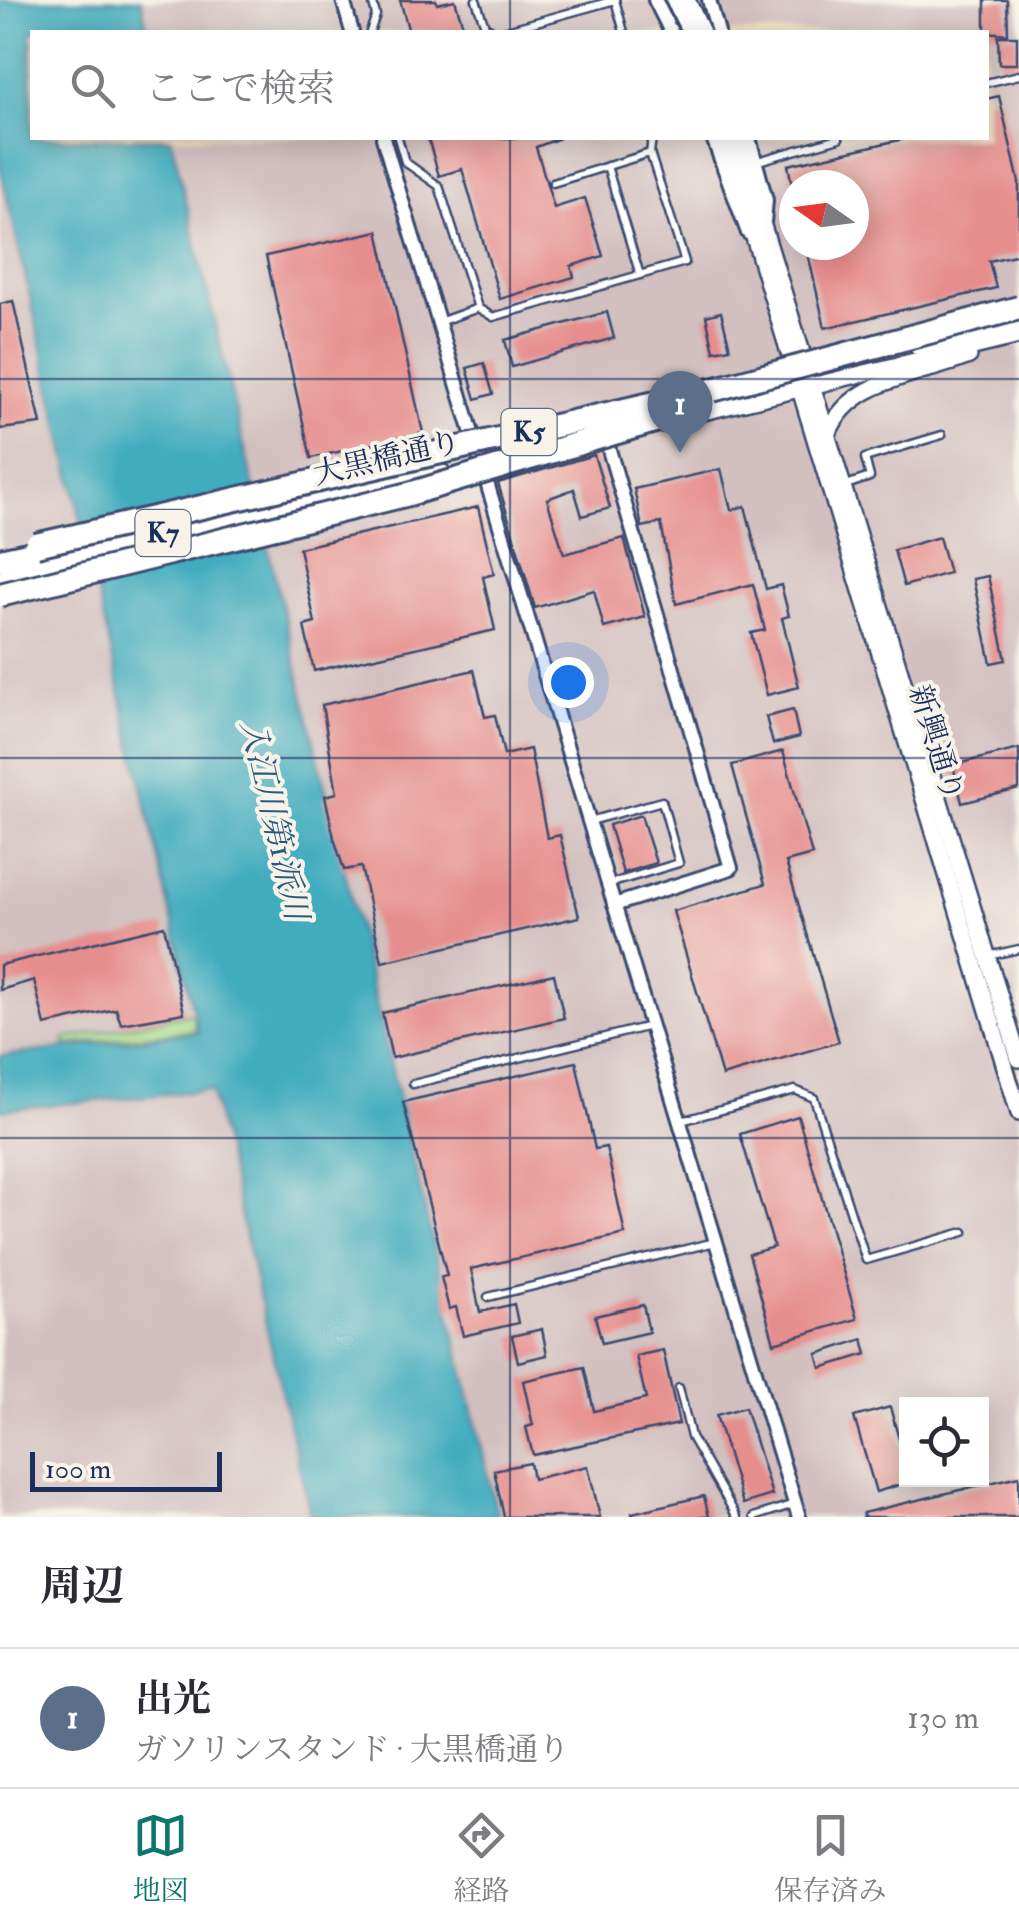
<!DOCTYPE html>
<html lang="ja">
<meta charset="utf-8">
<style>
:root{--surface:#fff;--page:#f2f2f3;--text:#2b2b33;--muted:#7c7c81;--line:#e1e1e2;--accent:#0f766e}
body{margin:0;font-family:"IM FELL Double Pica","Noto Serif JP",serif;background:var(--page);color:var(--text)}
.controls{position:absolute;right:30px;bottom:30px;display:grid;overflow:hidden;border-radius:0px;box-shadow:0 5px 25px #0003}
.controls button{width:90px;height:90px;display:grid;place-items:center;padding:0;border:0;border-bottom:2px solid var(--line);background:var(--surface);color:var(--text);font:50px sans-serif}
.compass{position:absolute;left:779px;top:170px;width:90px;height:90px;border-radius:50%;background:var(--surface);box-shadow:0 5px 25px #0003;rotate:284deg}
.scale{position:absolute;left:30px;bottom:25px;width:192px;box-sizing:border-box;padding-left:10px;border:5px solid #1b2f5e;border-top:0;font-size:28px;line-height:35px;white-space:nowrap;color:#1b2f5e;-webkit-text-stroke:8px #f7f3e8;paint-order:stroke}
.you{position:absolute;left:568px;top:682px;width:35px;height:35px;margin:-25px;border:8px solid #fff;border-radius:50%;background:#1a73e8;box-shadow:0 0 0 15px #1a73e833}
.badge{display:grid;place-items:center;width:65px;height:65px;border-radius:50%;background:var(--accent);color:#fff;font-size:32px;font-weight:700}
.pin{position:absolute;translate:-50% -82px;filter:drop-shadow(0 2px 5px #0008)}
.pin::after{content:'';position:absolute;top:52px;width:35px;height:30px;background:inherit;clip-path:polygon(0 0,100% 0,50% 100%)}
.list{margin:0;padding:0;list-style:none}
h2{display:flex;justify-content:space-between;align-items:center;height:130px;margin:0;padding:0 40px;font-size:42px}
h2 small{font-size:32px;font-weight:400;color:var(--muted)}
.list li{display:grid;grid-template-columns:65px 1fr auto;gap:30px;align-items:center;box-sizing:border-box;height:140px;padding:0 40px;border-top:2px solid var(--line)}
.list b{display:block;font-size:38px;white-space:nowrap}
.list p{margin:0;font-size:32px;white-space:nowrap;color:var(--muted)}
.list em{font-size:32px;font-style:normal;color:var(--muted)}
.icon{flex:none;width:55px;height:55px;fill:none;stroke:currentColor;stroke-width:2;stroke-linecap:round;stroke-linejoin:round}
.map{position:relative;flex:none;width:1019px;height:1517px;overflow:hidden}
.search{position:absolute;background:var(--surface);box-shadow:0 5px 25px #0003;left:30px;right:30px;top:30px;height:110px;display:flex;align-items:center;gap:25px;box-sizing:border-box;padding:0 35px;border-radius:0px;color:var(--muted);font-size:38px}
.sheet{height:270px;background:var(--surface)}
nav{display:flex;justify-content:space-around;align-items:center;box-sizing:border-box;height:140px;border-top:2px solid var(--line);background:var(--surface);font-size:28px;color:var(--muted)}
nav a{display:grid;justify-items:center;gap:5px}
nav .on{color:var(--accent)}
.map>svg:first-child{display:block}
.industrial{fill:#d2bfbf;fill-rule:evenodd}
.green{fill:#a9db8a;stroke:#628574;stroke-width:2.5}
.water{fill:#3facbe;stroke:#2d6e8e;stroke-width:2.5}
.building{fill:#e68e8d}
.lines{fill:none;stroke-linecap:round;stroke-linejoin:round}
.service-casing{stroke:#3b4a6e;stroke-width:11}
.minor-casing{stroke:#3b4a6e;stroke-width:18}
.tertiary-casing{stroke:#3b4a6e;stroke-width:20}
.motorway-casing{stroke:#3b4a6e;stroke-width:28}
.service{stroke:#fff;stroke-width:6}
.minor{stroke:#fff;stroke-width:12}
.tertiary{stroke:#fff;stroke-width:15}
.motorway{stroke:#fff;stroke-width:22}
.motorway-bridge-casing{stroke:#3b4a6e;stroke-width:28;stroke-linecap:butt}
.motorway-bridge{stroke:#fff;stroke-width:22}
.grid{fill:none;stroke:#1b2f5e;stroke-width:2.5;stroke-opacity:0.55}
.labels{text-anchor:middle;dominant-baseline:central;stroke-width:8;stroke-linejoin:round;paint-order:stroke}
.shield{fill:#f7f3e8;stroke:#5d6a87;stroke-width:2.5}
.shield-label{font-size:28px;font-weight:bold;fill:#1b2f5e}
.street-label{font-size:30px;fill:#1b2f5e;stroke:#f7f3e8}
.water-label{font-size:32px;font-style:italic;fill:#285b80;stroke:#f7f3e8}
</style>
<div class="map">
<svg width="1019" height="1517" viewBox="0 0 1019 1517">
<rect width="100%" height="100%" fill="#f7f3e8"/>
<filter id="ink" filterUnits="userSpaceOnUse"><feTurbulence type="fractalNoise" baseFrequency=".01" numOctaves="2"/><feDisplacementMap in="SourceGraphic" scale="20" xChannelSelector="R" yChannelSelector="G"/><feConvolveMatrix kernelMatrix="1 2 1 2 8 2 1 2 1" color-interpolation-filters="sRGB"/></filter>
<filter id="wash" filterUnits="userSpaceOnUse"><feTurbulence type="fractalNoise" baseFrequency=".0048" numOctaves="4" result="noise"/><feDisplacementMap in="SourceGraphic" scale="40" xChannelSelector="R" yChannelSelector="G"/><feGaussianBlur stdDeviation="2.25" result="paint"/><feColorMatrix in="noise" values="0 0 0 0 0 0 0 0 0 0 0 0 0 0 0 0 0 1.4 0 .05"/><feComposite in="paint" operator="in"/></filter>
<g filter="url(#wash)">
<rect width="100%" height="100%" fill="#f3e1c7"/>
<g class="industrial">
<path d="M141 0H1019V1517H498L171 138H986V32H148ZM794 185H854V245H794ZM906 1404H982V1480H906Z"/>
<path d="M0 167 198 1032 0 1056Z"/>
<path d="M211 1090 311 1517H0V1110Z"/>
</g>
<path class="green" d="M193 1013 195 1030 65 1045V1039Z"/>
<path class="water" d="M0 0H141L148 32H32V138H171L498 1517H311L211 1090 0 1110V1056L198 1032 0 166Z"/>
<g id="blocks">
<g class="building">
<path d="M400 0H436L437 4 455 0 465 32H409Z"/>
<path d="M985 0H1007L1008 34 985 32Z"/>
<path d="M998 36H1017V64H999Z"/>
<path d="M999 96 1019 182V254L989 261 996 288 825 328 806 245H854V185H792L788 165 908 138H986V99Z"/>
<path d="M428 138H560L536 147 554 208 585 198 603 256 571 266 574 277 500 299 462 169 439 176Z"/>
<path d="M378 231 423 433 311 458 266 256Z"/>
<path d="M13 301 41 424 0 429V304Z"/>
<path d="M607 312 614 338 512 367 505 340Z"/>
<path d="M721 312 730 348 714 351 706 316Z"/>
<path d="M484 363 493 394 476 399 467 368Z"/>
<path d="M594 455 610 508 582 516 574 489 547 499 564 554 624 538 645 617 604 628 594 590 535 608 498 483Z"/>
<path d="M721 469 731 510 745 506 766 589 781 585 789 616 782 618 799 687 767 695 751 633 765 630 753 584 676 604 661 523 642 527 634 489Z"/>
<path d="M478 507 494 574 483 577 495 630 314 671 304 626 315 623 299 548Z"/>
<path d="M939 537 949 573 904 586 894 550Z"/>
<path d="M988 576 1006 660 991 663 973 579Z"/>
<path d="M474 670 485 717 495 715 504 755 530 749 547 838 560 835 579 917 382 962 361 867 344 870 334 838 325 796 337 793 322 705Z"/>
<path d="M793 710 799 737 773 744 766 717Z"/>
<path d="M1019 749V789L962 803 953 765Z"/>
<path d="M783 751 812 855 786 862 839 1042 722 1076 673 911 765 884 732 765Z"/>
<path d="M641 815 656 863 623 873 609 825Z"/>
<path d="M164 926 184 1013 121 1024 116 1009 45 1025 34 980 0 990V965Z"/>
<path d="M554 974 564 1018 392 1058 382 1013Z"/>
<path d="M576 1062 595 1149 606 1147 625 1234 471 1269 480 1312 514 1304 518 1323 463 1336 456 1307 449 1309 441 1277 447 1276 403 1102Z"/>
<path d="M798 1116 857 1319 774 1343 749 1254 774 1247 740 1134Z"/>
<path d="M643 1305 649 1332 602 1343 595 1316Z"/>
<path d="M542 1329 547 1355 518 1362 512 1336Z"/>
<path d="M863 1339 867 1354 821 1368 817 1354Z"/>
<path d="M663 1350 679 1424 533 1455 526 1427 533 1425 523 1381 584 1367 594 1411 646 1399 636 1356Z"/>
<path d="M745 1407 772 1495 743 1504 716 1415Z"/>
<path d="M890 1407 906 1464V1483L876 1492 854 1417Z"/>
<path d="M530 1463 533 1479 588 1466 600 1517H504L494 1470Z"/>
<path d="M1019 1476V1517H863V1513Z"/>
<path d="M704 1496 709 1517H632V1513Z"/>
</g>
</g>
</g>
<g filter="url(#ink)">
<use href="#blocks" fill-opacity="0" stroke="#3b4a6e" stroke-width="2.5"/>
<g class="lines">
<defs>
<g id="service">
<path d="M476 0 485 26 495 32"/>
<path d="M615 0 624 32"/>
<path d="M370 32 376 15 372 0"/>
<path d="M500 32 615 0"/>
<path d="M986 83 1019 75"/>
<path d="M398 138 405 162 439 186 478 308"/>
<path d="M758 161 839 138"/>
<path d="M607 166 640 275"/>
<path d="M553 183 650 153"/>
<path d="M439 322 478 308 493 317 685 262 650 153 652 138"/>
<path d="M846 485 870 477 865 458 942 435"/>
<path d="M590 821 662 801 679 863 609 884"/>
<path d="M988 956 1019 949"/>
<path d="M413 1084 650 1026"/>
<path d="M681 1121 795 1090 814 1098 866 1260 964 1232"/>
<path d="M488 1297 715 1242"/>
<path d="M679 1388 691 1437 737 1517"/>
<path d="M754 1517 794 1504"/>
</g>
<g id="minor">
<path d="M343 0 352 32"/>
<path d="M655 0 671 32"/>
<path d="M709 0 718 32"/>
<path d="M383 138 799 1517"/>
<path d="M713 138 748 233"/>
<path d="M749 138 766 200 764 223"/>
<path d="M605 436 731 868 614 905"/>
</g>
<g id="tertiary">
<path d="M674 0 690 32"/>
<path d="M687 0 702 32"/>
<path d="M724 138 1019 1113"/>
<path d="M736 138 1019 1059"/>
<path d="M916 346 1019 323"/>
<path d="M699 413 1019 336"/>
<path d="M828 434C851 377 918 377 969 356"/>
<path d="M290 508 443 473"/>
<path d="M0 579 49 566"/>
</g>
<g id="motorway">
<path d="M0 560 55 548"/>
<path d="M39 565 303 494"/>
</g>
</defs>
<use href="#service" class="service-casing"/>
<use href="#minor" class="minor-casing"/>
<use href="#tertiary" class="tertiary-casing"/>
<use href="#motorway" class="motorway-casing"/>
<use href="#service" class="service"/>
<use href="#minor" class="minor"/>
<use href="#tertiary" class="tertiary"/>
<use href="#motorway" class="motorway"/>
<defs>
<g id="motorway-bridge">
<path d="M36 545 712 390 1019 308"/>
<path d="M0 595 409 494 705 406"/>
</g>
</defs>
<use href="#motorway-bridge" class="motorway-bridge-casing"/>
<use href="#motorway-bridge" class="motorway-bridge"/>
</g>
</g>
<path class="grid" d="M510 0V32M510 138V1517M0 379H1019M0 758H1019M0 1138H1019"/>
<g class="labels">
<g class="shield">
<rect x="501.5" y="409" width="55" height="46" rx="8"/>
<rect x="135.5" y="510" width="55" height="46" rx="8"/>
</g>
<g class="shield-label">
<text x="529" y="432">K5</text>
<text x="163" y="533">K7</text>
</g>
<g class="street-label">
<text transform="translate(387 458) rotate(-13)">大黒橋通り</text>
<text transform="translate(936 743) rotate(73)">新興通り</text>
</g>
<g class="water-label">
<text transform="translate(274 820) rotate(77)">入江川第1派川</text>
</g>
</g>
</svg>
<div class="controls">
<button><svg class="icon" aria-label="locate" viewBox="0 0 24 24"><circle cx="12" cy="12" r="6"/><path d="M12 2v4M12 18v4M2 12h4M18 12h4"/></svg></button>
</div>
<svg class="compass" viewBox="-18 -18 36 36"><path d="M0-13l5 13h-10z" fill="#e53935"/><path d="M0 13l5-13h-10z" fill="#7c7c81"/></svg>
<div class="scale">100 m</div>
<div class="you"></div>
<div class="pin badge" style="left:680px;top:453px;background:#5c6f8a">1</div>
<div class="search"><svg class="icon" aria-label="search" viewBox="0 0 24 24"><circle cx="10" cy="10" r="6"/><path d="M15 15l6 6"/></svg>ここで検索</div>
</div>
<section class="sheet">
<h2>周辺<small></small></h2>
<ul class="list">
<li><span class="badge" style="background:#5c6f8a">1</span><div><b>出光</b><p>ガソリンスタンド · 大黒橋通り</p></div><em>130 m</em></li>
</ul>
</section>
<nav>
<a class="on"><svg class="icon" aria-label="map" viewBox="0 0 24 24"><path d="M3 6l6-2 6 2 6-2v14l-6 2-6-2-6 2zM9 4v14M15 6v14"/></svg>地図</a>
<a><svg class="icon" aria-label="directions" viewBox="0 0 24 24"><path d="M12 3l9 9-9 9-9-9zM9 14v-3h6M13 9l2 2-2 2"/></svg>経路</a>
<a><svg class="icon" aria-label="saved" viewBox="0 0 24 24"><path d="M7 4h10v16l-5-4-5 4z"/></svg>保存済み</a>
</nav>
